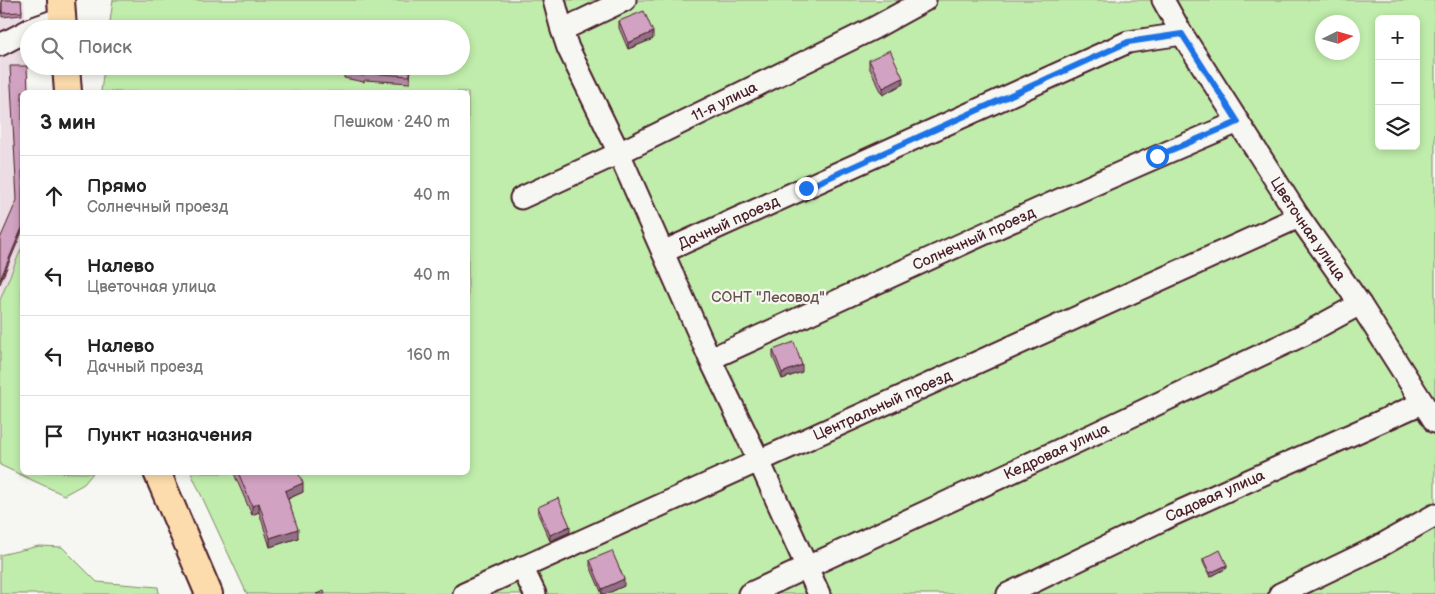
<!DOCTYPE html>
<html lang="ru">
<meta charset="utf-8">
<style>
:root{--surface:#fff;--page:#f6f6f6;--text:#222;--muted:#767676;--line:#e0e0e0}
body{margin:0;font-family:"Balsamiq Sans",sans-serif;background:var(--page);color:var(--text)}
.controls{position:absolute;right:15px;top:15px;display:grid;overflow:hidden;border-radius:8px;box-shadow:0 2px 8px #0003}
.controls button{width:45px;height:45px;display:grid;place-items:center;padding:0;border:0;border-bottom:1px solid var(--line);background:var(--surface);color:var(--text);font:25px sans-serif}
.compass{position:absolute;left:1315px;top:15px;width:45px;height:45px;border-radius:50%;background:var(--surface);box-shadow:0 2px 8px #0003;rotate:85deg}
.stop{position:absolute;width:15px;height:15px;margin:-11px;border:4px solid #1a73e8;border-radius:50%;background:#fff}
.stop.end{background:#1a73e8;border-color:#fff;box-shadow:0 1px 5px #0008}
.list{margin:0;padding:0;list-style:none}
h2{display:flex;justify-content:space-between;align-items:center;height:65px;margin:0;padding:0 20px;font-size:21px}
h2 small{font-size:16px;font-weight:400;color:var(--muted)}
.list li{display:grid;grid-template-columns:32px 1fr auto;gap:15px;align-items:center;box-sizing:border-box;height:80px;padding:0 20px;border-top:1px solid var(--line)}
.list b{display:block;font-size:19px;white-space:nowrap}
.list p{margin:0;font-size:16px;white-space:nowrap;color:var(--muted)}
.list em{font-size:16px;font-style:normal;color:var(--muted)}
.icon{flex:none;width:28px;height:28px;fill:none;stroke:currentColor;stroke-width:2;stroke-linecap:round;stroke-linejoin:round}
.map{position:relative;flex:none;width:1435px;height:594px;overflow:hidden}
.search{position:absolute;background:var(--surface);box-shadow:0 2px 8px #0003;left:20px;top:20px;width:450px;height:55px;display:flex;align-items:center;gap:12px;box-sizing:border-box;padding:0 18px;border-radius:28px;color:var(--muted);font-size:19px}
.panel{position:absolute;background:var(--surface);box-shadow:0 2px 8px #0003;left:20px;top:90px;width:450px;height:385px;border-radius:8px}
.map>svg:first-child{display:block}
.built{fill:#ebdde3}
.green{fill:#c0edab;stroke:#85866b;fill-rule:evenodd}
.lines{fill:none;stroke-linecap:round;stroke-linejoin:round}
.minor-casing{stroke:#4a1f2b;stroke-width:25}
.major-casing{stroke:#4a1f2b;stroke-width:30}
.minor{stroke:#f6f6f2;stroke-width:21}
.major{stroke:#fcdcac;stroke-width:26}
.wall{fill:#b48ba6;stroke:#4a1f2b}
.shaded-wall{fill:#927187;stroke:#4a1f2b}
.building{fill:#d1a2c1;stroke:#4a1f2b}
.route{stroke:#1a73e8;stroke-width:6}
.labels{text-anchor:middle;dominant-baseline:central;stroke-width:4.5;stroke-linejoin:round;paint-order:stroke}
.street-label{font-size:15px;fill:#4a1f2b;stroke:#f6f6f2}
.park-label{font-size:15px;fill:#68524b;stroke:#f6f6f2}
</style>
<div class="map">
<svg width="1435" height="594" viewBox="0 0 1435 594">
<rect width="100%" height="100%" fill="#f6f6f2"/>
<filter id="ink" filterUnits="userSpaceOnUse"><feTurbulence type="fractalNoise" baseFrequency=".02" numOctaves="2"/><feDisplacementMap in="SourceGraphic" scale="10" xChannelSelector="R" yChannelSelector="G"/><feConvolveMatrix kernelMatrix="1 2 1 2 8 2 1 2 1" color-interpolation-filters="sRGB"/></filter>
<g filter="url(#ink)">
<path class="built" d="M0 0H24L30 92H22V247L0 300Z"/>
<g class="green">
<path d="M113 0H1435V594H247L191 473 468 472V92H101L104 66H461V29H109ZM1379 19H1416V146H1379ZM1322 22H1352V52H1322Z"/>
<path d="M22 247V472L93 473 84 484 64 495 0 465V300Z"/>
<path d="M39 546 62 547 97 582 158 587 159 594H0V555Z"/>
</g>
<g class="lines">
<defs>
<g id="minor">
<path d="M554 0 562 30 568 48 619 153 710 359 759 461 819 594"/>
<path id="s1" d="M1163 0 1182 34 1299 217 1360 304 1435 422"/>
<path d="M31 29 62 18"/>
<path d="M562 30 625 0"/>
<path d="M0 45 29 30"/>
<path id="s2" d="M521 198 619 153 874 28 925 0"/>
<path id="s3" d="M663 252 1128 42 1182 34"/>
<path id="s4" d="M710 359C886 279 1061 197 1238 122"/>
<path d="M522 567 535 594"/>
<path id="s5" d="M464 594 1299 217"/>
<path id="s6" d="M749 594 1096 433 1303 335 1360 304"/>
<path id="s7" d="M1008 594 1172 515 1422 403"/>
<path d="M1280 594 1380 546 1435 515"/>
</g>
<g id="major">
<path d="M61 0 63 29"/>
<path d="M66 66 68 92"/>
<path d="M157 472 209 594"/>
</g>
</defs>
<use href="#minor" class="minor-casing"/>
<use href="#major" class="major-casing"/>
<use href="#minor" class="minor"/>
<use href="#major" class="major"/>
</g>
<g class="wall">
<path d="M1 0H21L22 15 2 17Z"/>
<path d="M619 21 653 39 628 49 619 28Z"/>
<path d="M869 60 903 84 883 95 869 67Z"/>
<path d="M301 66H320V71L301 70Z"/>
<path d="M345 66H411L410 83 365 80 364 82 344 78V71Z"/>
<path d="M773 350 802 372 782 379 773 357Z"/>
<path d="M235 472H298L303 492 288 499 298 538 270 547 259 512 252 515 235 476Z"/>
<path d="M538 507 570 532 550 541 538 514Z"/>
<path d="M1203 559 1227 568 1210 577 1203 562Z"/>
<path d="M590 560 624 586 606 594H602L590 566Z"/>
</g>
<g class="shaded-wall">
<path d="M653 32V39L628 49V43Z"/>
<path d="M903 78V84L883 95V88Z"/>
<path d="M22 228V232L0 284V280Z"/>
<path d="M802 365V372L782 379V373Z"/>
<path d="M303 483V492L285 500V491Z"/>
<path d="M259 503V512L252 515V506Z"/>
<path d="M570 526V532L550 541V535Z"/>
<path d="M298 529V538L270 547V538Z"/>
<path d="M1227 565V568L1210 577V573Z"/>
<path d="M624 579V586L606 594H602V589Z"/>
</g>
<g class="building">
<path d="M2 0H21L22 12 2 13Z"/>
<path d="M644 11 653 32 628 43 619 21Z"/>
<path d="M890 50 903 78 883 88 869 60Z"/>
<path d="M10 66H27L28 92H22V228L0 280V239L17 200Z"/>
<path d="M345 66H410V76L365 73 364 76 344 71Z"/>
<path d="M794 342 802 365 782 373 773 350Z"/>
<path d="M238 472H298L303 483 285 491 298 529 270 538 259 503 252 506Z"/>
<path d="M558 498 570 526 550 535 538 507Z"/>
<path d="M1220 550 1227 565 1210 573 1203 559Z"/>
<path d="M612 551 624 579 602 589 590 560Z"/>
<path d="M324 591 325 594H316Z"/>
</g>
</g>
<g class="lines" filter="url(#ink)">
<path class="route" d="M806 188 1128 42 1182 34 1238 122 1157 156"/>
</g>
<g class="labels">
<g class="street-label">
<text stroke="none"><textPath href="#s2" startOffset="225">11-я улица</textPath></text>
<text stroke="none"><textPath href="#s3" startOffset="72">Дачный проезд</textPath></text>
<text stroke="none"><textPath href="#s1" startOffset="271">Цветочная улица</textPath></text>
<text stroke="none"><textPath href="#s4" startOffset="290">Солнечный проезд</textPath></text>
<text stroke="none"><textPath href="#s5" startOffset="459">Центральный проезд</textPath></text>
<text stroke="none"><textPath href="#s6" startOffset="339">Кедровая улица</textPath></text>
<text stroke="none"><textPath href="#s7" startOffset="229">Садовая улица</textPath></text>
</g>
<g class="park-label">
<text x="768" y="297">СОНТ "Лесовод"</text>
</g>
</g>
</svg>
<div class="controls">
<button>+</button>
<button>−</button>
<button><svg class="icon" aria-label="layers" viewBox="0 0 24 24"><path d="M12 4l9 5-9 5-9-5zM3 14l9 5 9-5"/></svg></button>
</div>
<svg class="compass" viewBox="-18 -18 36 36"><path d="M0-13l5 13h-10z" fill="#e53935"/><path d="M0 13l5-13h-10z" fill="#767676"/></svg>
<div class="stop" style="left:1157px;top:156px"></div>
<div class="stop end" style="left:806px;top:188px"></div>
<div class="search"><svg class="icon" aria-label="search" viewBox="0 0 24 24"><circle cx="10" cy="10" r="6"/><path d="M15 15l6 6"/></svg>Поиск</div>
<section class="panel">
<h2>3 мин<small>Пешком · 240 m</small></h2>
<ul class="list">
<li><svg class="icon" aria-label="ahead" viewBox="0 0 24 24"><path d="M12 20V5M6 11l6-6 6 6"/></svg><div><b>Прямо</b><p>Солнечный проезд</p></div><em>40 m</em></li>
<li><svg class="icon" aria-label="left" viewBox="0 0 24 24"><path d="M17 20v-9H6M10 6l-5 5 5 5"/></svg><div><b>Налево</b><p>Цветочная улица</p></div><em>40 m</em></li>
<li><svg class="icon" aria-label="left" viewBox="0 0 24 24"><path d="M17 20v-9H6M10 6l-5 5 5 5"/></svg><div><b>Налево</b><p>Дачный проезд</p></div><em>160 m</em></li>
<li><svg class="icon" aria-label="arrive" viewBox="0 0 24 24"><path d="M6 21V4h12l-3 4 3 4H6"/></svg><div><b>Пункт назначения</b></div></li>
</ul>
</section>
</div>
